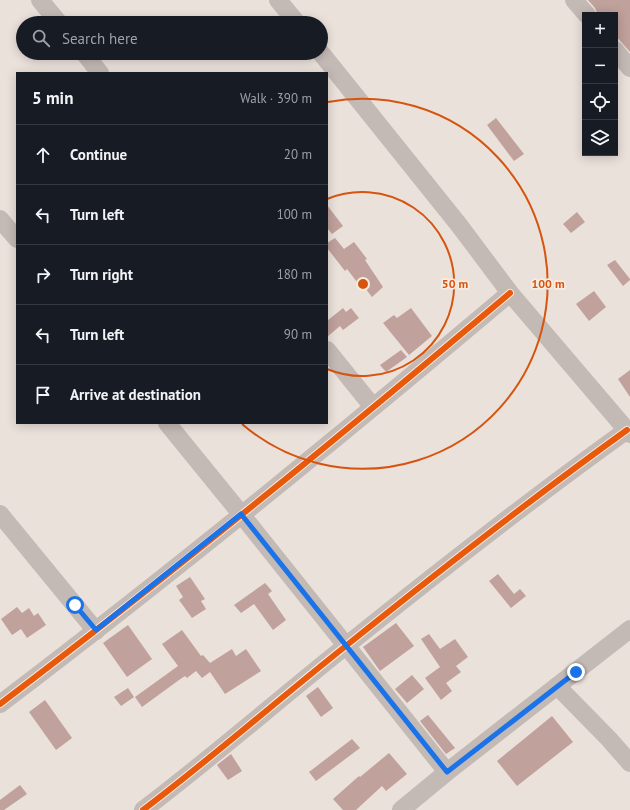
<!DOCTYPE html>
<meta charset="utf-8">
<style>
:root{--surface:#171b24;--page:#20242c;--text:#f1f3f6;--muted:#9ea1a6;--line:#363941}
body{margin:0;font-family:"PT Sans",sans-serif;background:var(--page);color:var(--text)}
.controls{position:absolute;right:12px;top:12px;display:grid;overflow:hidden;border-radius:0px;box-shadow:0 2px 10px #0003}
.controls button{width:36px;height:36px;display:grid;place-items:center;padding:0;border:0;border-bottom:1px solid var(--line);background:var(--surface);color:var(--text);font:20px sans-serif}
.stop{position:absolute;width:12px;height:12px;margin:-9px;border:3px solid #1a73e8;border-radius:50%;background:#fff}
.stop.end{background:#1a73e8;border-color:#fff;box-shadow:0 1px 4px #0008}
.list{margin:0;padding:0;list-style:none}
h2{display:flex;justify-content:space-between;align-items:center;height:52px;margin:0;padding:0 16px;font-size:17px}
h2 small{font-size:13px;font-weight:400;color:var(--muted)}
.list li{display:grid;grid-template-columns:26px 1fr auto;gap:12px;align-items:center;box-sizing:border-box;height:60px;padding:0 16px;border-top:1px solid var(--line)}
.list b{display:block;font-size:15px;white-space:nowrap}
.list em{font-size:13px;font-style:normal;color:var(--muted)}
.icon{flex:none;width:22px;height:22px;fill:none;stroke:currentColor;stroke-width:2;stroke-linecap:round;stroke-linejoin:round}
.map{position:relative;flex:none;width:630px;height:810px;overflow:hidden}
.search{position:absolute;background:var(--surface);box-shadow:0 2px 10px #0003;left:16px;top:16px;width:312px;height:44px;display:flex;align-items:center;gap:10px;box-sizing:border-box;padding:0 14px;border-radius:22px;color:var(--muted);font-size:15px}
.panel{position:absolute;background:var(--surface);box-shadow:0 2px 10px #0003;left:16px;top:72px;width:312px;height:352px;border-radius:0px}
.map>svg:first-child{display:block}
.building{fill:#c0a19c}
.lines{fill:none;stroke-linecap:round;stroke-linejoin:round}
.minor{stroke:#c3b9b5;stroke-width:18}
.cycleway-casing{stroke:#faebe1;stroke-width:8}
.cycleway{stroke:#e8590c;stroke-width:6}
.route{stroke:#1a73e8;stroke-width:5}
.ring{fill:none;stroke:#d6540e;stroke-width:2}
.centre{fill:#d6540e;stroke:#faebe1;stroke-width:2}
.ring-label{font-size:12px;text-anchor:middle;font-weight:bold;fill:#d6540e;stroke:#faebe1;stroke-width:3.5;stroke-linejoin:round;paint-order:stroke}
</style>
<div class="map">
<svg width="630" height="810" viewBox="0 0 630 810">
<rect width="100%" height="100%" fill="#ebe1db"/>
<g class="building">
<path d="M588 0H630V52L615 35V15H598L595 8Z"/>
<path d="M496 118 524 154 514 161 487 125Z"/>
<path d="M327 205 343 226 332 234 327 228Z"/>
<path d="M577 212 585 222 571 233 563 224Z"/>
<path d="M335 238 344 249 354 242 367 259 365 260 383 287 372 297 362 284 360 286 347 269 345 271 327 248V243Z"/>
<path d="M615 260 630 279V280L623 286 607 265Z"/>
<path d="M594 291 606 307 589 321 576 304Z"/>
<path d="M343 308 346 312 351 308 359 318 343 330 340 326 327 337V321Z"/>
<path d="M411 308 432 336 409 355 383 323 394 315 397 318Z"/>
<path d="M401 350 407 357 386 372 380 365Z"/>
<path d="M630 370V397L618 379Z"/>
<path d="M498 574 514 594 520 589 526 596 511 608 489 581Z"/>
<path d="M190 577 205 599 201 601 206 609 192 618 179 600 183 597 176 586Z"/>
<path d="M265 583 272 591 268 594 286 620 273 630 254 604 241 613 234 605Z"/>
<path d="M17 607 22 613 29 608 34 616 38 613 46 625 27 638 21 629 12 635 1 619Z"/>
<path d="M396 623 414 646 380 671 363 647Z"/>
<path d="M128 625 152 659 127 677 103 643Z"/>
<path d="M182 630 201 656 203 655 210 663 232 649 236 656 246 649 261 671 225 694 210 672 202 678 196 671 187 678 185 676 179 680 142 707 135 697 178 666 162 644Z"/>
<path d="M429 634 440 649 455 639 468 657 456 666 461 672 446 683 452 691 441 700 425 678 440 667 421 639Z"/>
<path d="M412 675 424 689 407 703 395 689Z"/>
<path d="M318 687 333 708 321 717 306 696Z"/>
<path d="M128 688 134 697 121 706 114 697Z"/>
<path d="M45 700 72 738 56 750 29 712Z"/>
<path d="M428 715 455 748 446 754 420 721Z"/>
<path d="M552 716 573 742 517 786 497 761Z"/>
<path d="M352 739 360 748 316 781 309 772Z"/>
<path d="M389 753 407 774 386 791 382 786 356 810H343L333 799 359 776 360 777Z"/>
<path d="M231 754 242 771 228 780 217 765Z"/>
<path d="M20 785 27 794 4 810H0V800Z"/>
</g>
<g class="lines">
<g class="minor">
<path d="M40 0 59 23"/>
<path d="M278 0 297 23"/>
<path d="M574 0 587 15"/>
<path d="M615 50 630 68"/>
<path d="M84 53 100 73"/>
<path d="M321 53 459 225 510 293 630 434"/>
<path d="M0 219 17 239"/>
<path d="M327 350 373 407"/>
<path d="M167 423 241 514 447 772"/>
<path d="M0 514 96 631"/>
<path d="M557 686 609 739 630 763"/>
<path d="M0 704C174 572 343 434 510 293"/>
<path d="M143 810C213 757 279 699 347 645 439 571 531 499 627 430"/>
<path d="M401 810 447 772 630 629"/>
</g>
<defs>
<g id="cycleway">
<path d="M0 704C174 572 343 434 510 293"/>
<path d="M143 810C213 757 279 699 347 645 439 571 531 499 627 430"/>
</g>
</defs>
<use href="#cycleway" class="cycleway-casing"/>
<use href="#cycleway" class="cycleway"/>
</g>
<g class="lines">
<path class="route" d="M75 605 96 630 241 514 447 772 576 672"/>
</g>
<g class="ring">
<path d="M327 199A92 92 0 1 1 327 369"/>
<path d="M328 102A185 185 0 1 1 242 424"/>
</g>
<circle cx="363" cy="284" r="6" class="centre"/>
<g class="ring-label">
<text x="455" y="288">50 m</text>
<text x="548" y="288">100 m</text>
</g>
</svg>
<div class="controls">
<button>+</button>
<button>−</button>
<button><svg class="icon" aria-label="locate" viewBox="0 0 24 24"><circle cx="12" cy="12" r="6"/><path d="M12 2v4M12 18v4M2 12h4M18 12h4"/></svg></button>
<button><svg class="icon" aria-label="layers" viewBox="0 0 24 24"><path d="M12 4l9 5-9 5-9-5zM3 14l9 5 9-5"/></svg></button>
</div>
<div class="stop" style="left:75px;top:605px"></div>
<div class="stop end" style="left:576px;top:672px"></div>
<div class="search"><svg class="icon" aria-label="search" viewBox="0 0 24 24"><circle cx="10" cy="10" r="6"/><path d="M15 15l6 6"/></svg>Search here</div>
<section class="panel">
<h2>5 min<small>Walk · 390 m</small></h2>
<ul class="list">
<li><svg class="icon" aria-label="ahead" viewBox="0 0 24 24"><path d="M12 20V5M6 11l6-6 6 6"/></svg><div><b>Continue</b></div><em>20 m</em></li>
<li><svg class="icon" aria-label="left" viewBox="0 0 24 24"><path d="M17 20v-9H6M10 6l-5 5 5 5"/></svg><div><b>Turn left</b></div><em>100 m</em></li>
<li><svg class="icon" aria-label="right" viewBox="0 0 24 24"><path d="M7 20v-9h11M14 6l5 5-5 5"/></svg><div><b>Turn right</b></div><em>180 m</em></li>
<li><svg class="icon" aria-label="left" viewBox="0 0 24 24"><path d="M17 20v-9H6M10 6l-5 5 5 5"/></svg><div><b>Turn left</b></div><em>90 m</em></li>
<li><svg class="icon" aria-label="arrive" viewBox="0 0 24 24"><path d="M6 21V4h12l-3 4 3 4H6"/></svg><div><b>Arrive at destination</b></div></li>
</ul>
</section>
</div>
